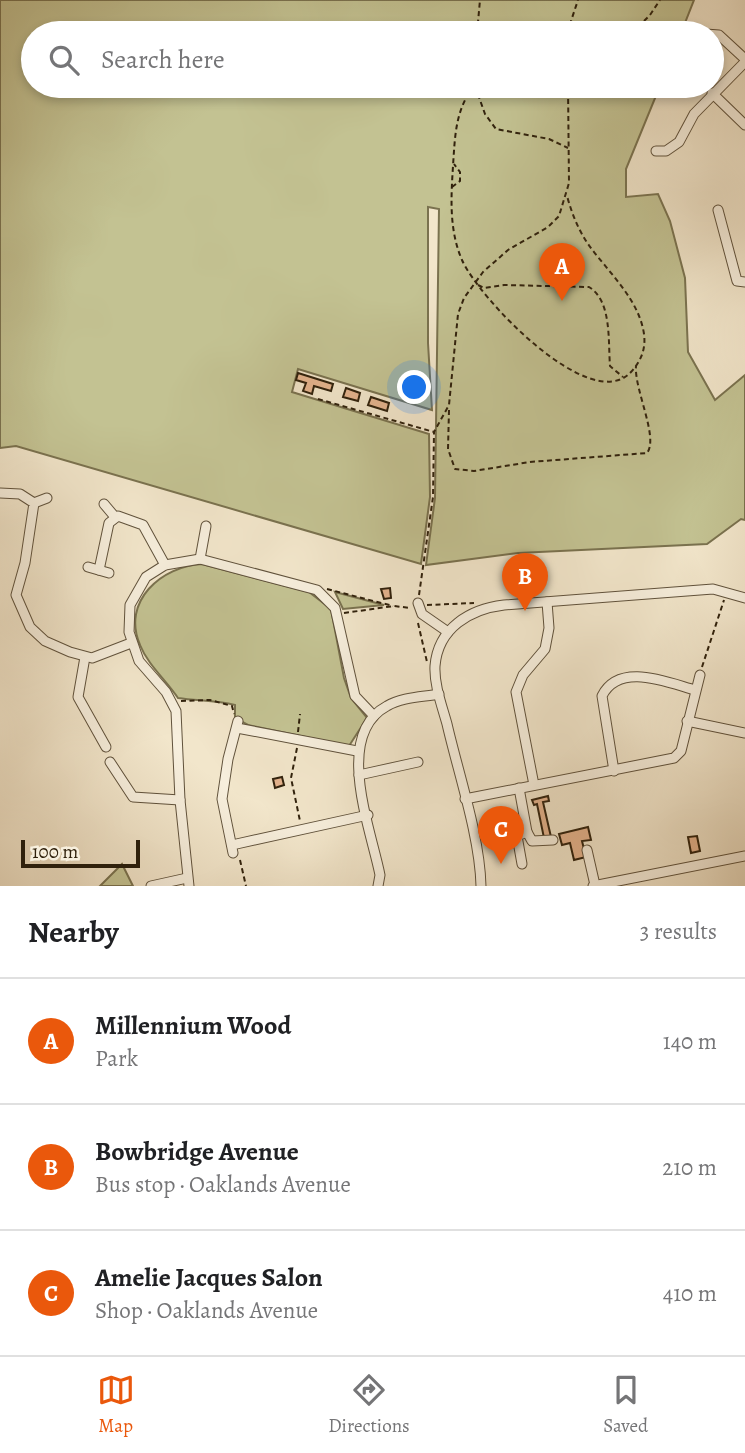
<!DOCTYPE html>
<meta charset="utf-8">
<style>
:root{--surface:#fff;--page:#f6f6f6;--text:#202124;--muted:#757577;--line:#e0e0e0;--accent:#ea580c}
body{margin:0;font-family:Alegreya,serif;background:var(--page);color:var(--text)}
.scale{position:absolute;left:21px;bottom:18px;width:119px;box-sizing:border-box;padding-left:7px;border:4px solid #30210c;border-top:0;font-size:19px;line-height:24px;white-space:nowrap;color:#30210c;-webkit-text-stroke:5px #f7efdd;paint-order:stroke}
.you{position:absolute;left:415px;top:388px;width:24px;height:24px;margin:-18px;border:5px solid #fff;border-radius:50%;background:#1a73e8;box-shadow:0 0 0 10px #1a73e833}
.badge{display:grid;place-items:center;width:46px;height:46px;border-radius:50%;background:var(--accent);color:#fff;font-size:23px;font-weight:700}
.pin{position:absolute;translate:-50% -58px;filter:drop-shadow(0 2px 4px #0008)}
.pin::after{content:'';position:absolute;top:37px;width:24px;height:21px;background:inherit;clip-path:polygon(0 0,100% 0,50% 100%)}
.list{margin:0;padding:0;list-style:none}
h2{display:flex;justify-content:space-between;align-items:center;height:91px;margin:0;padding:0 28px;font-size:30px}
h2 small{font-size:23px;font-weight:400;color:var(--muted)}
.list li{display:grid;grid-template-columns:46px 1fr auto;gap:21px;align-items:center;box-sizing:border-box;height:126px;padding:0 28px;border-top:2px solid var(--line)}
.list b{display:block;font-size:26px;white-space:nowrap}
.list p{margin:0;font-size:23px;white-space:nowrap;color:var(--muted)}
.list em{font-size:23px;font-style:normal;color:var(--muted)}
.icon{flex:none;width:38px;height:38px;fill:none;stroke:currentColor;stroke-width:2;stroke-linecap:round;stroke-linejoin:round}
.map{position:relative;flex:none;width:745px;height:886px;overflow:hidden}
.search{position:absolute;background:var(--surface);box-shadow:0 4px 10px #0003;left:21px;right:21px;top:21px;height:77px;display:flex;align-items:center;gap:18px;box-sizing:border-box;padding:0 24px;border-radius:38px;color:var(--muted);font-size:26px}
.sheet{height:469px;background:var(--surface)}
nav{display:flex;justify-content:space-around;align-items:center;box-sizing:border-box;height:98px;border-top:2px solid var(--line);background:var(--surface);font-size:19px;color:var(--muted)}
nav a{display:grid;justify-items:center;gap:4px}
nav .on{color:var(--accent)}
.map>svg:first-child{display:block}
.green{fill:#c3c292;stroke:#7a724f;stroke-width:2}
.building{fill:#e5b48e;stroke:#30210c;stroke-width:2}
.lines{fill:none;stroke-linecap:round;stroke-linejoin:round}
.minor-casing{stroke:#60523c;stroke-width:11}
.path{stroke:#30210c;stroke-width:2;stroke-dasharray:5 3.5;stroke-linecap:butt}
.minor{stroke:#f7efdd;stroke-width:9}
</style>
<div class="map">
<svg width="745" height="886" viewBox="0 0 745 886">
<rect width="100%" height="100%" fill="#f2e6cb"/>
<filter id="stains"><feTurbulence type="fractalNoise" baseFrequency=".00286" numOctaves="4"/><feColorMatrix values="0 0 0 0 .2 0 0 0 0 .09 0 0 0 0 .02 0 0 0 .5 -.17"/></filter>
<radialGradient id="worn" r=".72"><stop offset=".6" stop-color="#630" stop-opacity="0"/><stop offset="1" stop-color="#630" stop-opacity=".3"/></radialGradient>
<g class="green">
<path d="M0 0H694L681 33H33V86H660L626 169V197L658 194 670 221 685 278 688 352 715 400 745 375V520L741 519 707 544 518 553 426 565 435 498 439 209 428 207V343L432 410 298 369 292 392 429 434 430 497 421 564 16 446 0 448Z"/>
<path d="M202 564 309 592 331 609 344 678 351 698 367 718 349 746 248 725 235 718V705C215 700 198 701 178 698 166 680 148 665 140 645 121 601 162 566 202 564Z"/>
<path d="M335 592 384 605 343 609Z"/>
<path d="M122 864 133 886H100Z"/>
</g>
<g class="building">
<path d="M298 373 333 384 331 391 314 386 312 394 303 391 306 383 296 380Z"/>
<path d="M346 388 360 393 358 401 343 397Z"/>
<path d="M371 397 389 403 387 411 368 405Z"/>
<path d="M390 588 391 598 384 599 381 589Z"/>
<path d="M282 777 284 785 275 788 273 779Z"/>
<path d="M548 796 549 801 543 802 551 837 544 838 537 804 534 805 532 800Z"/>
<path d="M588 827 591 840 582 841 586 857 574 860 570 843 562 845 559 834Z"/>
<path d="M697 836 700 851 691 853 688 837Z"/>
</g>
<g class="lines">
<defs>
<g id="minor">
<path d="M692 33 719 35 745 59"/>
<path d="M712 93 745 125"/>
<path d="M656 151H666L679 142 694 114 745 62"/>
<path d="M718 210 737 281 745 282"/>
<path d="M0 493 20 494 34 503 25 563 16 595 30 627 45 641 70 652 92 658 131 643"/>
<path d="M34 503 47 498"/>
<path d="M104 504 115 517"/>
<path d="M200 559 206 526"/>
<path d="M88 567 109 573"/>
<path d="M99 570 109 523 118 516 143 525 165 565"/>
<path d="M418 603 422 614 448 632"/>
<path d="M85 657 78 697 106 747"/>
<path d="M687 721 745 733"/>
<path d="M237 728 357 751"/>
<path d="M110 762 133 797 180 800"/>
<path d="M614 771 602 696C619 662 666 682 695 690"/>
<path d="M359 775 418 762"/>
<path d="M534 785 516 692 523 675 545 649 549 628 547 602"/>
<path d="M519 788 527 832 517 836 522 864"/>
<path d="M465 799 674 758 681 751 700 675"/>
<path d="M527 832 532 841 553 840"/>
<path d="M232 845 368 815"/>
<path d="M587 850 595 885"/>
<path d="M233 853 222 799 228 759 238 721"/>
<path d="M151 886 187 878"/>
<path d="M189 886 180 800 176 711 166 692 139 661 129 632 130 605 146 577 165 565 200 559 317 590 335 608 355 696 374 716"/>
<path d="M378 886 380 875C371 829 333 735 387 706 402 697 423 697 439 694"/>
<path d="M481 886C480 837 458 772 447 724 442 706 434 685 435 666 438 628 470 609 504 605L713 589 745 598"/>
<path d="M593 886 745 856"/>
</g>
</defs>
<use href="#minor" class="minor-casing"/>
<g class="path">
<path d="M477 33 480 0"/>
<path d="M567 33 578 0"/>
<path d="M632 33 650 15 660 0"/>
<path d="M474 86C455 110 455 137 453 166 451 198 449 230 462 260 478 297 590 416 631 372 641 361 646 349 644 334 639 299 608 272 588 244 578 229 572 214 567 196"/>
<path d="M475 86 485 114 496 129 549 139 568 148"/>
<path d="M452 187 460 181V172L454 164"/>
<path d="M478 285 484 288 504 285 589 287C612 301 608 341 610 366L623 377"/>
<path d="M318 399 434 432"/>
<path d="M449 410 448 449 455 469 474 471 530 462 647 453C659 438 634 389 636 366"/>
<path d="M327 589 393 606"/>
<path d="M419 595 433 497 434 432 449 405 458 314 464 298 483 272 508 250 548 227 559 216 569 183 568 86"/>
<path d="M427 605 474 603"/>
<path d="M344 613 394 606 411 608"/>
<path d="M418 623 427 662"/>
<path d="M702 667 724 600"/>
<path d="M181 701 210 700 232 706 234 714"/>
<path d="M298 732 300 714"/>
<path d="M297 748 291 778 300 821"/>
<path d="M240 860 246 886"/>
</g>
<use href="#minor" class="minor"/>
</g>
<rect width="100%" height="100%" filter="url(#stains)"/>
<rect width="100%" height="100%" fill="url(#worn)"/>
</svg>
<div class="scale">100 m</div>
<div class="you"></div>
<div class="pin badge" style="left:562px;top:301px">A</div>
<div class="pin badge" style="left:525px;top:611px">B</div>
<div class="pin badge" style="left:501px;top:864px">C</div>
<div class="search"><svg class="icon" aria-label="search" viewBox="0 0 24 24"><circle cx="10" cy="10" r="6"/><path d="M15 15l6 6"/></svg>Search here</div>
</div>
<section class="sheet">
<h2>Nearby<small>3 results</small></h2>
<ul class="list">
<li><span class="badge">A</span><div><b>Millennium Wood</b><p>Park</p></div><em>140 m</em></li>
<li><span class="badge">B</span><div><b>Bowbridge Avenue</b><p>Bus stop · Oaklands Avenue</p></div><em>210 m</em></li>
<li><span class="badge">C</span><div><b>Amelie Jacques Salon</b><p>Shop · Oaklands Avenue</p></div><em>410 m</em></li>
</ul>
</section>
<nav>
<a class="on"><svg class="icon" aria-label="map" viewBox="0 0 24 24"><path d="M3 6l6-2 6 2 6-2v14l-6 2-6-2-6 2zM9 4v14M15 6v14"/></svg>Map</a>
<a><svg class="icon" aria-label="directions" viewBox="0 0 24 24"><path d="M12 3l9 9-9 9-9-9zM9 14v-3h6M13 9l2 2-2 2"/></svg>Directions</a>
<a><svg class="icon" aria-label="saved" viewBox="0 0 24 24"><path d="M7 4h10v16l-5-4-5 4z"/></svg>Saved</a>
</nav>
